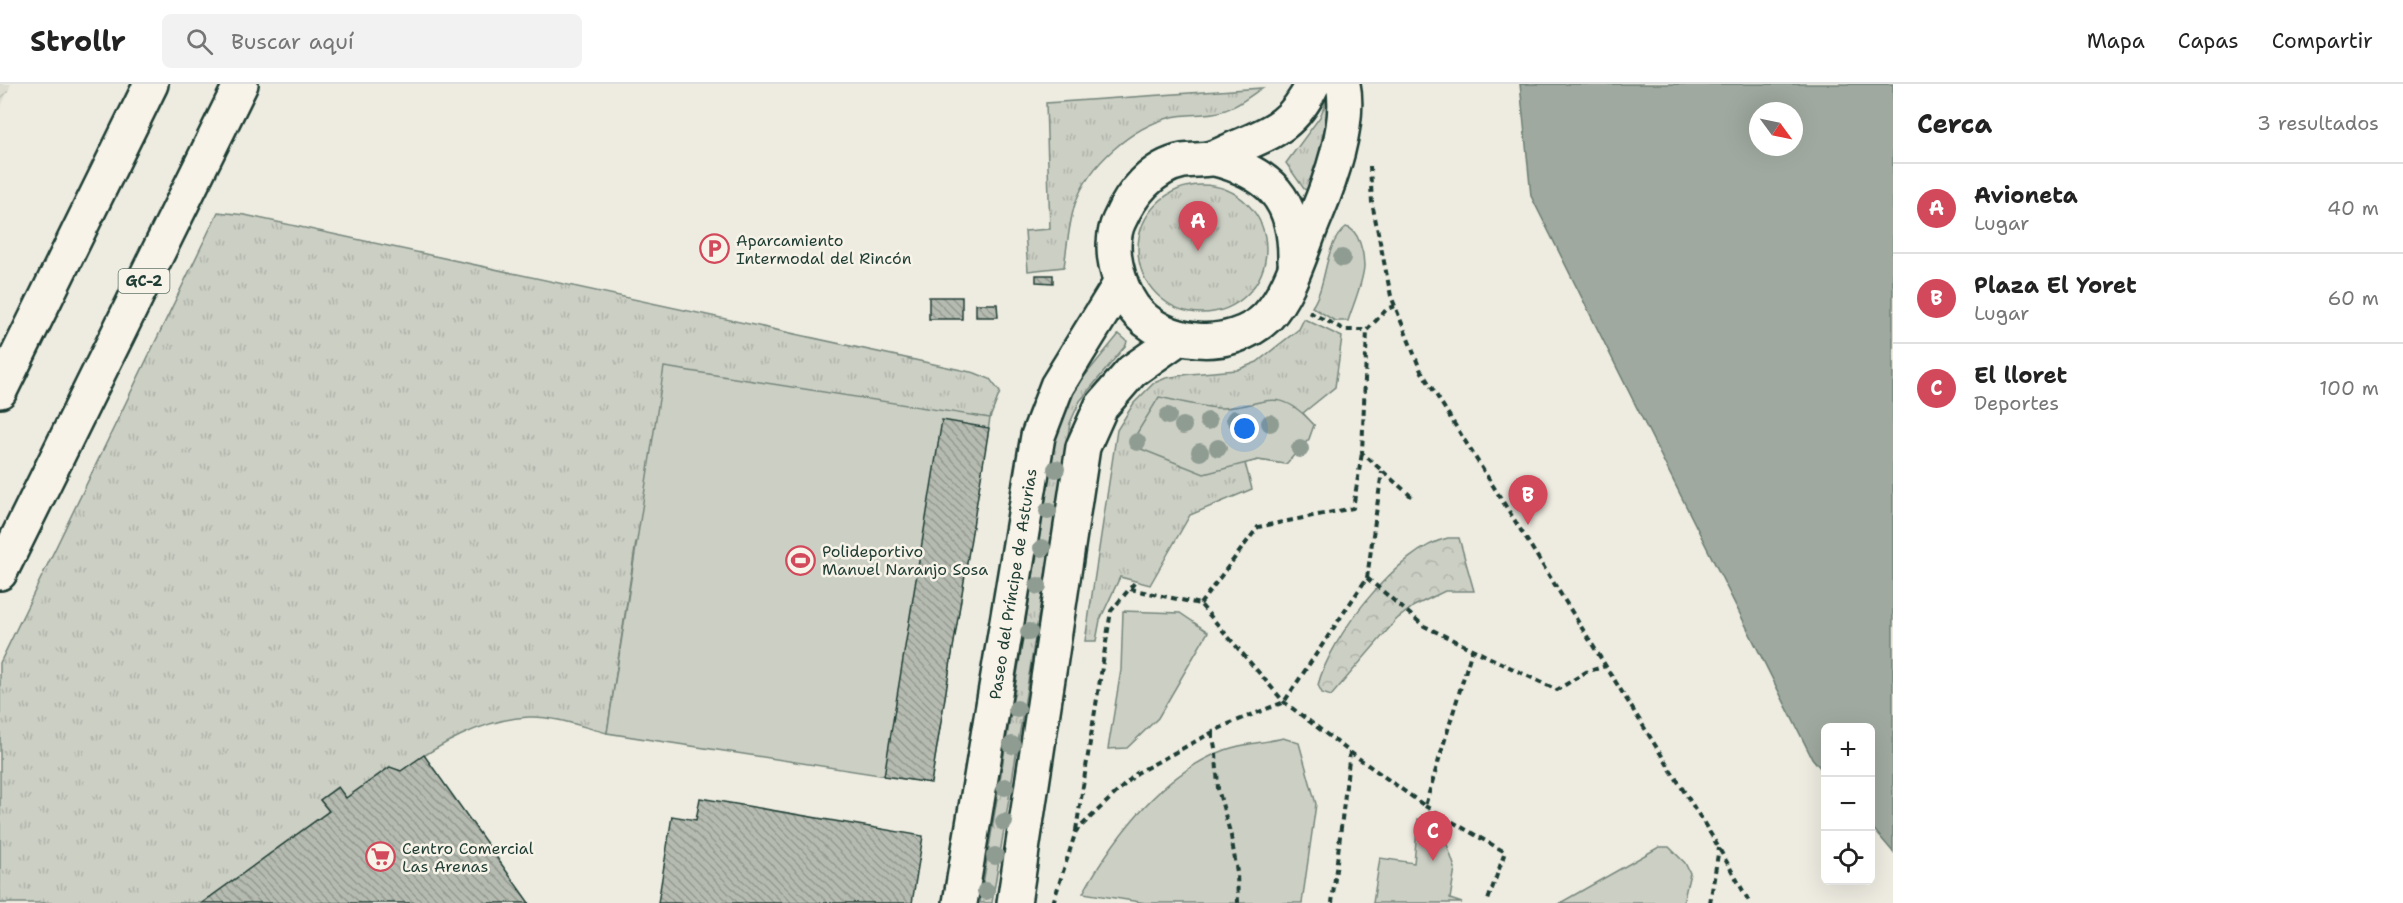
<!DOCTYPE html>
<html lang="es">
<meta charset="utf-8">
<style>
:root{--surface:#fff;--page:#f2f2f2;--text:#222;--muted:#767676;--line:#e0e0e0;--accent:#d1495b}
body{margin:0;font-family:"Shantell Sans",sans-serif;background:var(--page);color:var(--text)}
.controls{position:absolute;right:18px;bottom:18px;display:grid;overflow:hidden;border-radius:9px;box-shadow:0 6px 24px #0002}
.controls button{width:54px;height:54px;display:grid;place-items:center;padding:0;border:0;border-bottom:2px solid var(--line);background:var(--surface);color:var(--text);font:30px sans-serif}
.compass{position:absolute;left:1749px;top:18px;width:54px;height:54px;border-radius:50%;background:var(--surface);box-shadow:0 6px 24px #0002;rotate:123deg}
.you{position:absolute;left:1245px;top:345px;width:21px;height:21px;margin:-15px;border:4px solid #fff;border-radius:50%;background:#1a73e8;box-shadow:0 0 0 9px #1a73e833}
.badge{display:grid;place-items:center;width:39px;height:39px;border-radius:50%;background:var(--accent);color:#fff;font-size:20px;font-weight:700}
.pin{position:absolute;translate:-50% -50px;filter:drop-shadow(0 2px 3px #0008)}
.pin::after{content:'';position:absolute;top:32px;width:21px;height:18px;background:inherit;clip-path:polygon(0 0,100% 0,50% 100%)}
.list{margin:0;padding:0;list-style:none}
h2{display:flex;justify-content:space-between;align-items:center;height:78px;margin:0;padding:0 24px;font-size:26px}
h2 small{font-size:20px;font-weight:400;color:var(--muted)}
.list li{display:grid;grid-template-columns:39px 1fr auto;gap:18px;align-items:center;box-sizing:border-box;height:90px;padding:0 24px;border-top:2px solid var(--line)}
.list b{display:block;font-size:22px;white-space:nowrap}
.list p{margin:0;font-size:20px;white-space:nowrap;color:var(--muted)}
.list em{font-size:20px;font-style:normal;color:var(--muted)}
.icon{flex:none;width:33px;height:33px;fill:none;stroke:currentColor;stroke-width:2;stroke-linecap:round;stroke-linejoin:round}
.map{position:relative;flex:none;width:1893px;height:819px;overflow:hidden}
header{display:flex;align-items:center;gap:36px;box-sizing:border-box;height:84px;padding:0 30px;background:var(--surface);border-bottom:2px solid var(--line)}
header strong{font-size:28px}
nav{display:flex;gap:33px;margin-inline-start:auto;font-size:21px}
.search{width:420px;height:54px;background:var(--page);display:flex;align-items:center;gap:15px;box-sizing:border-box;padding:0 21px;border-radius:9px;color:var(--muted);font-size:22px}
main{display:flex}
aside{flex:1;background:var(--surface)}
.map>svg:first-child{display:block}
.industrial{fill:url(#industrial-furrows)}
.grass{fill:url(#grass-tufts);stroke:#76867c;stroke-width:1.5}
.forest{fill:url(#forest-crowns);stroke:#76867c;stroke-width:1.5}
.garden{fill:#cccfc4;stroke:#76867c;stroke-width:1.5}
.water{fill:#9fa99f;stroke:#6c7e74;stroke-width:1.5;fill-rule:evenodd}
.building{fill:url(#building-back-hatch);stroke:#1f3d34;stroke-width:1.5}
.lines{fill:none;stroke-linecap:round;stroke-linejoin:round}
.minor-casing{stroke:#1f3d34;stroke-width:38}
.highway-casing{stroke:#1f3d34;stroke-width:38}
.path{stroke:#1f3d34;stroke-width:4;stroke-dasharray:6 4.5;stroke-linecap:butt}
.minor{stroke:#f7f3e8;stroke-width:33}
.highway{stroke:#f7f3e8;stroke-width:33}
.tree{fill:#8f9c92}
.labels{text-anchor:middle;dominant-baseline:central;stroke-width:5;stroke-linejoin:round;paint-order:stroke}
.shield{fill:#f7f3e8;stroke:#60746a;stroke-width:1.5}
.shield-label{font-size:15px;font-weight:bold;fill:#1f3d34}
.poi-label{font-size:16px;fill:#1f3d34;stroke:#f7f3e8;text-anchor:start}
.street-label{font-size:16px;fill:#1f3d34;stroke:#f7f3e8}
</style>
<header>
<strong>Strollr</strong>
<div class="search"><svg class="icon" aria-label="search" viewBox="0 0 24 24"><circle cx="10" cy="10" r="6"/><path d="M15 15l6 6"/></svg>Buscar aquí</div>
<nav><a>Mapa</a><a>Capas</a><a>Compartir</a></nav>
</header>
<main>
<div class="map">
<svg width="1893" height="819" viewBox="0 0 1893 819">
<defs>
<pattern id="industrial-furrows" width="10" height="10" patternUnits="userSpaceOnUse" patternTransform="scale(1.5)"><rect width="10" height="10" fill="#ddddd2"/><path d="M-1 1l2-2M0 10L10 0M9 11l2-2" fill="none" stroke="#bdbfb5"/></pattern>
<pattern id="grass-tufts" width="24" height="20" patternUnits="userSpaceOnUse" patternTransform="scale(1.5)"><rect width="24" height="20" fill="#cccfc4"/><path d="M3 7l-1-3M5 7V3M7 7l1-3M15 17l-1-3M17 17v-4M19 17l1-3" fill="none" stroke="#afb3a9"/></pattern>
<pattern id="forest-crowns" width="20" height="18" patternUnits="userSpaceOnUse" patternTransform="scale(1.5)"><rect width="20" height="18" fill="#cccfc4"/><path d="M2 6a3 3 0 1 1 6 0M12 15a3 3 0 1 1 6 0" fill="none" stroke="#afb3a9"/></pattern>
<pattern id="building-back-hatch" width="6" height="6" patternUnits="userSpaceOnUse" patternTransform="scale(1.5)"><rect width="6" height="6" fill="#b5bbb0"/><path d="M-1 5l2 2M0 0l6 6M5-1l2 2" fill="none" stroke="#939990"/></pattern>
</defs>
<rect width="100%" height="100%" fill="#eeece1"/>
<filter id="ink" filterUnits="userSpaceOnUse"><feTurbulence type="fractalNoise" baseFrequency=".0167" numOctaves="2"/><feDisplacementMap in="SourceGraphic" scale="12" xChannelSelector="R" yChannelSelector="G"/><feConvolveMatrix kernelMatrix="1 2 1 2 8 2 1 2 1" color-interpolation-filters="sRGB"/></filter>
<g filter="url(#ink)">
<path class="industrial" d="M0 0H11L0 25Z"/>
<g class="grass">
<path d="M1262 4C1247 14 1232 27 1213 29 1200 31 1185 30 1172 33 1132 43 1089 80 1075 120 1069 139 1067 163 1064 183L1028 187 1025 147 1050 145 1046 19Z"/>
<path d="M1331 5 1338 13 1309 107 1304 105 1286 79 1320 33Z"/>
<circle cx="1202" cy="165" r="64"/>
<path d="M218 128 245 131 975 289 990 295 1000 308 990 334 924 325 636 458 607 649C583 643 554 632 529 633 483 635 438 661 401 687L389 683 346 714 337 703 320 716 329 727 202 819H0V579Z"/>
<path d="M1304 235 1342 253 1335 303 1303 329 1314 341 1286 380 1258 376 1245 379 1252 405 1190 431 1150 501 1120 493 1100 536 1096 557H1085L1117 346 1134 319 1154 299 1166 294 1190 290 1237 286 1257 278 1299 245Z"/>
<path d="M1119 250 1127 257 1126 261 1080 317 1070 339 992 819H980L1058 339 1070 310Z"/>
</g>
<path class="forest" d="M1448 454H1459L1474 507H1445L1414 522 1397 535 1331 612 1322 609 1318 601C1330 554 1398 464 1448 454Z"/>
<g class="garden">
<path d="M1346 143C1359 145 1364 170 1364 182 1363 199 1353 221 1348 237H1335L1312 223C1328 200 1323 161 1346 143Z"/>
<path d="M664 283 990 334 931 699 607 649Z"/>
<path d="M1159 313C1178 317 1200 323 1219 324 1264 325 1275 297 1314 341L1309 355 1286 380 1258 376 1204 390 1136 363 1137 349Z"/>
<path d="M1123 527 1180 529 1208 548 1158 634 1127 664 1108 665 1121 586Z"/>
<path d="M1283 654 1299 659 1316 720 1302 819H1146L1083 809C1115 752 1161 690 1225 666 1244 659 1264 659 1283 654Z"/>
<path d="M1418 735 1440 740 1455 784 1450 815 1462 819H1373L1380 774 1414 779Z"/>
<path d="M1659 763H1669L1685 779 1690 789 1683 819H1560Z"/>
</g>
<path class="water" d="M1520 0H1893V768L1871 742 1870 644H1826L1825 690 1812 674 1531 112ZM1758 27H1794V63H1758Z"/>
<g class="building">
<path d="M1036 191H1053V199L1036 198Z"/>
<rect x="929" y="213" width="33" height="22"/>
<path d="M976 220H997L998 233H976Z"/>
<path d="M942 336 989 344 931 699 884 692Z"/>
<path d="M424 671 529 819H202L329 727 320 716 338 703 346 714 390 683 401 687Z"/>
<path d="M700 714 923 752 912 819H658L672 732 696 736Z"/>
</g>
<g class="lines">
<defs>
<g id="minor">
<path d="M1313 0C1295 38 1276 47 1240 62 1230 66 1220 72 1210 75 1201 76 1192 76 1183 77 1152 83 1131 110 1119 137 1113 149 1113 168 1116 181 1119 196 1124 210 1133 223 1163 263 1231 268 1267 233 1291 208 1302 163 1316 131 1331 95 1351 39 1343 0"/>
<path d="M1211 74C1270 88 1296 115 1295 177"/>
<path d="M960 819 1038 352 1057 302 1120 200"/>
<path d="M1014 819 1083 363 1101 323 1132 287 1179 254"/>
</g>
<g id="highway">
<path d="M0 307 151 0"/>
<path d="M0 489 241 0"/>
</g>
</defs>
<use href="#minor" class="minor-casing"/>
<use href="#highway" class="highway-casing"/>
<g class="path">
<path d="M1370 82 1372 119 1391 212 1420 285 1712 752 1750 819"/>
<path d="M1395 222 1387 225 1367 246 1362 369 1412 413"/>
<path d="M1309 228 1345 246H1367"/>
<path d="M1367 494 1424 542 1557 606 1586 588 1606 582"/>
<path d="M1130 505 1200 520 1284 618 1350 668 1332 819"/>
<path d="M1200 520 1258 443 1353 424 1362 369"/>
<path d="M1212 648 1216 669 1218 705 1231 752 1237 788 1238 819"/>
<path d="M1350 668 1425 722 1472 566"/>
<path d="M1425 722 1505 768 1487 819"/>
<path d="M1076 746 1111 527 1136 497"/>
<path d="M1053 819 1076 747 1137 689 1226 641 1284 618 1367 494 1382 387"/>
<path d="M1710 819 1719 764"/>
</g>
<use href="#minor" class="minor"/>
<use href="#highway" class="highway"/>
</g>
<g class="tree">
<circle cx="1342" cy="174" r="9"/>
<circle cx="1168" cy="332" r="9"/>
<circle cx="1235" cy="335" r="9"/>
<circle cx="1208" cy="337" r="9"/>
<circle cx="1270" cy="339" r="9"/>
<circle cx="1183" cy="342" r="9"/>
<circle cx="1137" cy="358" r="9"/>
<circle cx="1218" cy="364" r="9"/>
<circle cx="1300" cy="365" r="9"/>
<circle cx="1200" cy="368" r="9"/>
<circle cx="1056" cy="385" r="9"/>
<circle cx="1048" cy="427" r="9"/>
<circle cx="1042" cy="464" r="9"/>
<circle cx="1038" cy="502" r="9"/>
<circle cx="1029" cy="548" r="9"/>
<circle cx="1017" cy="625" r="9"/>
<circle cx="1012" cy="661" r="9"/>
<circle cx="1005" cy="703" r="9"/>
<circle cx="1004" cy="738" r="9"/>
<circle cx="995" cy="772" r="9"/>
<circle cx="986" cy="807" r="9"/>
</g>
</g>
<defs>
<symbol id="parking-ring" viewBox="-11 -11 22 22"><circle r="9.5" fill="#f7f3e8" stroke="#d1495b" stroke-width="1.5"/><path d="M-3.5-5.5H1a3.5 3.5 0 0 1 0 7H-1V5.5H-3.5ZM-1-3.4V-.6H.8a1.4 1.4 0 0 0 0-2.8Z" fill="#d1495b"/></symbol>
<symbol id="stadium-ring" viewBox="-11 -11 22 22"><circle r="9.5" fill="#f7f3e8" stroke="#d1495b" stroke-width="1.5"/><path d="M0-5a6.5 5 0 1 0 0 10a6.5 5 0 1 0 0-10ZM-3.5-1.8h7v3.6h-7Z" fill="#d1495b"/></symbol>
<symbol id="supermarket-ring" viewBox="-11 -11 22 22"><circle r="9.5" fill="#f7f3e8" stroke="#d1495b" stroke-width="1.5"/><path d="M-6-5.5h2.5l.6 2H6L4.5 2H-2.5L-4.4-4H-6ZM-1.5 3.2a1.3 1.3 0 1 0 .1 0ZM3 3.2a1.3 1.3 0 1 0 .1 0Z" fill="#d1495b"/></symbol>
</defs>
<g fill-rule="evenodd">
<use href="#parking-ring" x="698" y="148" width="33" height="33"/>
<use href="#stadium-ring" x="784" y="460" width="33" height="33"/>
<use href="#supermarket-ring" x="364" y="756" width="33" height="33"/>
</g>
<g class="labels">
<rect class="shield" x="118.5" y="185" width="51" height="24" rx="4.5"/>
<g class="shield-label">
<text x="144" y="197">GC-2</text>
</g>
<g class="poi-label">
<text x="736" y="156">Aparcamiento<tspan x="736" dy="18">Intermodal del Rincón</tspan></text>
<text x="822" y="467">Polideportivo<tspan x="822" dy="18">Manuel Naranjo Sosa</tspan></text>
<text x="402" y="764">Centro Comercial<tspan x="402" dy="18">Las Arenas</tspan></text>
</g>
<g class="street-label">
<text transform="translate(1013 500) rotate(-81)">Paseo del Príncipe de Asturias</text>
</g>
</g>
</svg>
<div class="controls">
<button>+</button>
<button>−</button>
<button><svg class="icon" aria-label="locate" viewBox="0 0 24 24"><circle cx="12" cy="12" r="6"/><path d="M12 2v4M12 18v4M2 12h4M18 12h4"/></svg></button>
</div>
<svg class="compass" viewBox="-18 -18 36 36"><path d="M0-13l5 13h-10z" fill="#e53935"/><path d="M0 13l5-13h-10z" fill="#767676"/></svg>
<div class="you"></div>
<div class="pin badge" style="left:1198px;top:167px">A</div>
<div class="pin badge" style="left:1528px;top:441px">B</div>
<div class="pin badge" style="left:1433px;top:777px">C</div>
</div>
<aside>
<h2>Cerca<small>3 resultados</small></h2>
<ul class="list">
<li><span class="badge">A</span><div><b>Avioneta</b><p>Lugar</p></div><em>40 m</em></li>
<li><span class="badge">B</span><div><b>Plaza El Yoret</b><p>Lugar</p></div><em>60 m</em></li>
<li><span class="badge">C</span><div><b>El lloret</b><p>Deportes</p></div><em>100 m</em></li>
</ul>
</aside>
</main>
